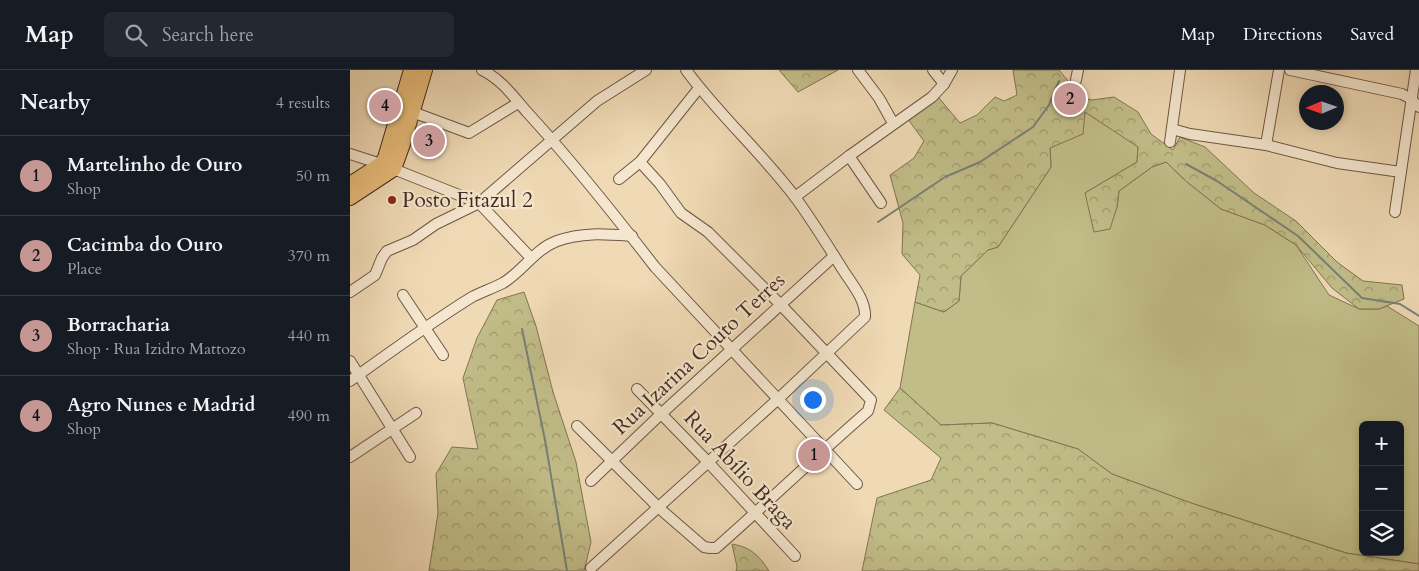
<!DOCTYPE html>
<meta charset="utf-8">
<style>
:root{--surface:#171b24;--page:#242831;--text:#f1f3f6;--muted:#9ea1a6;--line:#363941;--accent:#c59692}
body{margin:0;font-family:Cardo,serif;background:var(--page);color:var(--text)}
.controls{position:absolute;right:15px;bottom:15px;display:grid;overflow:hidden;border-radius:8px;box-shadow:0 2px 8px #0003}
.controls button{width:45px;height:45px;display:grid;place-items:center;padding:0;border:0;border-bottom:1px solid var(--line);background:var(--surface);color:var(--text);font:25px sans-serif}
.compass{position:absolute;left:949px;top:15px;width:45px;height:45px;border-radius:50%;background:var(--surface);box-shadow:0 2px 8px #0003;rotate:268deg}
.you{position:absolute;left:462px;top:329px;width:18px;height:18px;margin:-12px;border:4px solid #fff;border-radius:50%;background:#1a73e8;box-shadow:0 0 0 8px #1a73e833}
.badge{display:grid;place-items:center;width:32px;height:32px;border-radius:50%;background:var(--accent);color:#111;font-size:16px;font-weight:700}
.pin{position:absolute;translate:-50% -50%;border:2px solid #fff;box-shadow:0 1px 5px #0006}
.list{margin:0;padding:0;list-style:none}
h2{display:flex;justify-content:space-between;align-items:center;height:65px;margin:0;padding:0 20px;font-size:21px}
h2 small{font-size:16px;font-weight:400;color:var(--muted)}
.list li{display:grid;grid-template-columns:32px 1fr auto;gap:15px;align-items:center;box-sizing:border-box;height:80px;padding:0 20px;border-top:1px solid var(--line)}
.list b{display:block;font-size:19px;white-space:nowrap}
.list p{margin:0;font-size:16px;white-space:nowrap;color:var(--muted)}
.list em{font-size:16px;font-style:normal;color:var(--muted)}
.icon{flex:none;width:28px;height:28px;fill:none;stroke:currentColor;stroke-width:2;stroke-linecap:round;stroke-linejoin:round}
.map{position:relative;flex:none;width:1069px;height:501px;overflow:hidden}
header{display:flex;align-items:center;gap:30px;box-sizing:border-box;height:70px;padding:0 25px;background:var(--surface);border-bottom:1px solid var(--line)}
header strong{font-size:24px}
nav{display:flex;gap:28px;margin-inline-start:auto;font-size:18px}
.search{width:350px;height:45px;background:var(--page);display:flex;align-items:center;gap:12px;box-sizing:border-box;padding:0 18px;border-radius:8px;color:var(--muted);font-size:19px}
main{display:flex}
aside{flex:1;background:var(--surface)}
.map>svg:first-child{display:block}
.green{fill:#c1bd88;stroke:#827454;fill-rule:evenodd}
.forest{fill:url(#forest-crowns);stroke:#827454}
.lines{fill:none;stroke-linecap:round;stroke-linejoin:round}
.stream{stroke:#788079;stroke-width:2}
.minor-casing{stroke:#6f5645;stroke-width:12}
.major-casing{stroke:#442a20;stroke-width:16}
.minor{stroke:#f5e7cf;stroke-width:10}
.major{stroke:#e8bd7a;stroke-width:14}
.poi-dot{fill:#8f2418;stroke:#f5e7cf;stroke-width:2}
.labels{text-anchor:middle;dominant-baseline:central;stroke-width:4.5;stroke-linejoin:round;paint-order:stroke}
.poi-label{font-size:21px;fill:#442a20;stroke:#f5e7cf;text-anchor:start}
.street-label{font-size:21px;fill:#442a20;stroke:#f5e7cf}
</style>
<header>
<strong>Map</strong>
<div class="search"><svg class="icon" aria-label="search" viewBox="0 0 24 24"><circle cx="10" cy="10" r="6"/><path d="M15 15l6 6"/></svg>Search here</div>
<nav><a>Map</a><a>Directions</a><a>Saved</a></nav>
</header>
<main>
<aside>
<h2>Nearby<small>4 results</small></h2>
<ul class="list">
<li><span class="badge">1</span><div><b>Martelinho de Ouro</b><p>Shop</p></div><em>50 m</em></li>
<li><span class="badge">2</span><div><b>Cacimba do Ouro</b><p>Place</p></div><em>370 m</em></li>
<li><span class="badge">3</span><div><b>Borracharia</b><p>Shop · Rua Izidro Mattozo</p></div><em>440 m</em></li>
<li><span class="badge">4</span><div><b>Agro Nunes e Madrid</b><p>Shop</p></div><em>490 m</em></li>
</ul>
</aside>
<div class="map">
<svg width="1069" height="501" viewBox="0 0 1069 501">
<defs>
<pattern id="forest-crowns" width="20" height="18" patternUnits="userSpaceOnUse" patternTransform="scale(1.25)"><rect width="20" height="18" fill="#c1bd88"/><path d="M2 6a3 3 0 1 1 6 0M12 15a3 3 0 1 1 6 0" fill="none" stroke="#9e9a6f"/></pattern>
</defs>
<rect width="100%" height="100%" fill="#efdab5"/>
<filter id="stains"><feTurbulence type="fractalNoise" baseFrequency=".004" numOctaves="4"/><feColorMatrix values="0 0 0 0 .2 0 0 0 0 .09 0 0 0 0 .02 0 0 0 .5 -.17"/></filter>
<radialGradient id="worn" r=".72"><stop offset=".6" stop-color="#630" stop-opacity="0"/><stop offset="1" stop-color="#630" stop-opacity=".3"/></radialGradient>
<path class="green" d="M735 42 788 76 787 92 735 123 767 137 769 121 802 97 816 92 837 112 871 139 915 155 946 175 979 225 1009 239H1029L1037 236 1069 256V494L996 483 841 433 762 404 728 379 642 353 591 355 550 318 565 232 594 242 609 231 611 206 638 180 648 177 701 97 700 78ZM1013 355H1050V482H1013Z"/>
<g class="forest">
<path d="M429 0H488L448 22Z"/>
<path d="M663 0H709L732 28 742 30 764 27 788 42 801 64 823 80 830 67 855 77 904 123 946 151 987 192 1013 211 1052 215 1054 229 1029 239H1009L982 218 946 175 915 155 871 139 837 112 816 92 802 97 769 121 767 137 760 159 744 162 735 123 787 92 788 77 735 42 733 64 700 78 701 97 648 177 638 180 611 206 609 231 594 242 565 232 570 205 552 184 553 153 540 105 564 88 574 71 557 48 589 28 610 53 627 45 645 27 654 31 667 25Z"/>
<path d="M174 222 186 256 203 322 226 392 241 472 234 501H79L88 443 86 404 102 377 128 379 113 308 127 268 147 230Z"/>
<path d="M550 318 591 355 642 353 728 379 762 404 841 433 996 483 1069 494V501H512L527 428 581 410 591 388 534 340Z"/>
<path d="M382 474C400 477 409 485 419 501H386L387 497Z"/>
</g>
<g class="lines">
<g class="stream">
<path d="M836 94 867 111 948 166 1012 228 1050 234 1069 246"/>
<path d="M528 152 595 107 630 92 683 57 699 35 709 11"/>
<path d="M172 259 195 370 217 501"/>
</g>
<defs>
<g id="minor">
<path d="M132 0C151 9 163 26 176 41 222 91 264 144 305 197L507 414"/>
<path d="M508 0 529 28 543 53"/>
<path d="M583 0 594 14"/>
<path d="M940 0 1052 24 1061 29 1069 37"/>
<path d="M726 10 728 0"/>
<path d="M57 40 119 63 168 33"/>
<path d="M822 59 840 64 916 75 987 93 1051 102"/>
<path d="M820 72 830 0"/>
<path d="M916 75 929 0"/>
<path d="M0 84 31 94 129 133 181 188"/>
<path d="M499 86 531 133"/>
<path d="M269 109 290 92 349 18"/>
<path d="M445 127 499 86 582 27 594 14 602 0"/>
<path d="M1045 142 1066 0"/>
<path d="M0 222 25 205 32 188 37 181 63 170 86 154 129 133 247 31 296 0"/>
<path d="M53 225 93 285"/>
<path d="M0 291 60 387"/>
<path d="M0 311C40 282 80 253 122 227 132 222 143 218 153 213 173 201 185 179 207 171 232 162 255 164 282 166"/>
<path d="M287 319 358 392 445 486"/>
<path d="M227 356 309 438 354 477 360 478H366C417 433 466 386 518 341L521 330 430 234 358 162 331 143 310 114 290 92"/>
<path d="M0 387 66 343"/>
<path d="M241 411 311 344 484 186"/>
<path d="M241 498 427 330 515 247C516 230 502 214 493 200 478 176 462 150 445 127 411 82 369 45 336 0"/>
</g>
<g id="major">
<path d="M0 114 31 94 35 88 61 0"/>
<path d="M0 128 44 99 53 74 75 0"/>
</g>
</defs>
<use href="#minor" class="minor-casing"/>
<use href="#major" class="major-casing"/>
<use href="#minor" class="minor"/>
<use href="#major" class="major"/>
</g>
<circle class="poi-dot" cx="42" cy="130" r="5"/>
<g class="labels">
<g class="poi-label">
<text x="52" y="130">Posto Fitazul 2</text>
</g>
<g class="street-label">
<text transform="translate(349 284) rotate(-43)">Rua Izarina Couto Terres</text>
<text transform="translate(390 400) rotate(47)">Rua Abílio Braga</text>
</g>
</g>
<rect width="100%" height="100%" filter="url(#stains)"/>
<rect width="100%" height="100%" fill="url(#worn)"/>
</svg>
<div class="controls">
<button>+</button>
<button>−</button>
<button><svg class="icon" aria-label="layers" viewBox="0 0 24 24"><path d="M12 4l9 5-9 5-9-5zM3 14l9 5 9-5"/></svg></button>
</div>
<svg class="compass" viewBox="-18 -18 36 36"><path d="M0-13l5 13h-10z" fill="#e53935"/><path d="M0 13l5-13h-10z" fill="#9ea1a6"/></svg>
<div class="you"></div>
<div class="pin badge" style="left:464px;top:385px">1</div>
<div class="pin badge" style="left:720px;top:29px">2</div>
<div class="pin badge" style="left:79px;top:71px">3</div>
<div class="pin badge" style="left:35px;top:36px">4</div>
</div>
</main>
